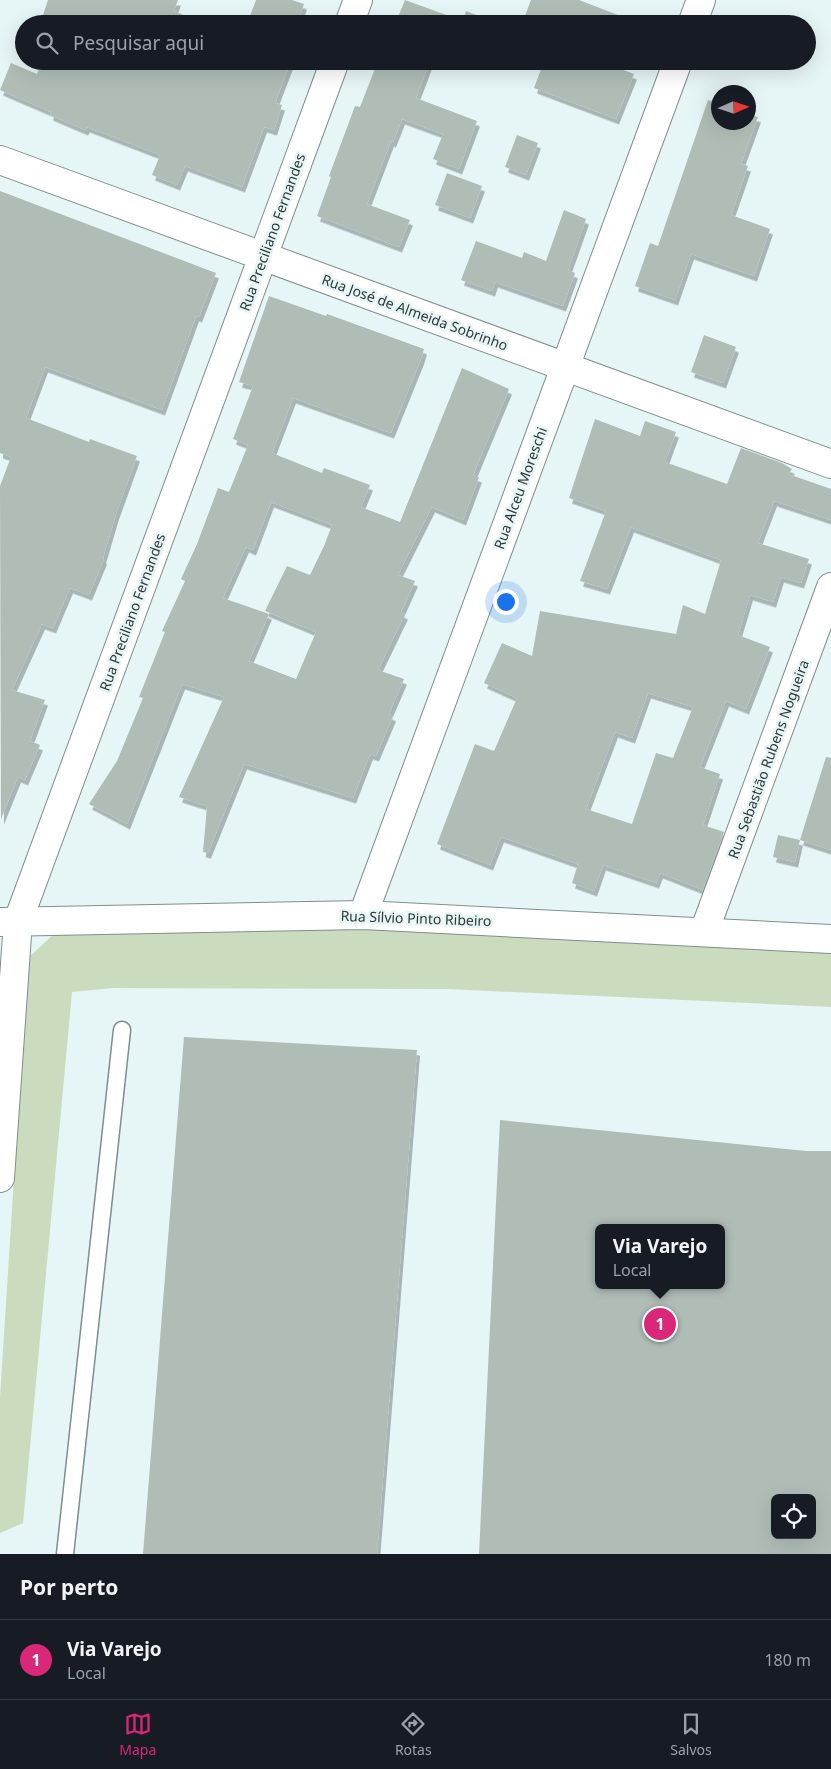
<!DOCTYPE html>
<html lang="pt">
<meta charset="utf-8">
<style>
:root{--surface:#171b24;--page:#242831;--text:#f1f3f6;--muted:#9ea1a6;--line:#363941;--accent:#db2777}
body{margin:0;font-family:"Noto Sans",sans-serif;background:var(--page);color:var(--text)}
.controls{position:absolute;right:15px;bottom:15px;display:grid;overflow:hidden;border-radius:8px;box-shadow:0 5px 20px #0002}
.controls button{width:45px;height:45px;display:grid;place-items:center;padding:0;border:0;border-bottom:1px solid var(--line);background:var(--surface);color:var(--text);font:25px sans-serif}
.compass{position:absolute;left:711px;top:85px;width:45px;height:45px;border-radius:50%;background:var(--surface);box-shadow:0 5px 20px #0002;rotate:87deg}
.you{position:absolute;left:505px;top:601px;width:18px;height:18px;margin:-12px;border:4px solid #fff;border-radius:50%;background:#1a73e8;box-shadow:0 0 0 8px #1a73e833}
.badge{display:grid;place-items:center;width:32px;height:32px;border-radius:50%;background:var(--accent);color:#fff;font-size:16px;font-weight:700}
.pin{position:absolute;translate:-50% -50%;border:2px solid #fff;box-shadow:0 1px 5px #0006}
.popup{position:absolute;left:595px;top:1224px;width:130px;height:65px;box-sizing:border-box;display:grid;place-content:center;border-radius:8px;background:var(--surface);filter:drop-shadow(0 1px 4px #0005);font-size:16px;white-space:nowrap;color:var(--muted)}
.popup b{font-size:19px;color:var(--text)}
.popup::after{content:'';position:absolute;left:50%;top:100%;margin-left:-10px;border:10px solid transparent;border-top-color:var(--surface)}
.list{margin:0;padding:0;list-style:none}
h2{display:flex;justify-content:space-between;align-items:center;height:65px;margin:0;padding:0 20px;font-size:21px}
h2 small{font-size:16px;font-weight:400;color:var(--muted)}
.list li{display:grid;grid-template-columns:32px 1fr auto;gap:15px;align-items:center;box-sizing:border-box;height:80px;padding:0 20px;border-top:1px solid var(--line)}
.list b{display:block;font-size:19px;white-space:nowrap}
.list p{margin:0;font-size:16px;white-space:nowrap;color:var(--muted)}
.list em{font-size:16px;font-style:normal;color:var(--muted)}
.icon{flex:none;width:28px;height:28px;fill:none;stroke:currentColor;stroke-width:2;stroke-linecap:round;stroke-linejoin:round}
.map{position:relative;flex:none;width:831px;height:1554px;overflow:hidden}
.search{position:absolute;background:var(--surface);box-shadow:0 5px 20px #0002;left:15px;right:15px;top:15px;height:55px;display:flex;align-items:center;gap:12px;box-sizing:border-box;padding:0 18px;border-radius:28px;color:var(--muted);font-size:19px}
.sheet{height:145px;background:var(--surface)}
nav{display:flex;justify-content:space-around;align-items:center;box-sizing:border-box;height:70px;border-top:1px solid var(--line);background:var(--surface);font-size:14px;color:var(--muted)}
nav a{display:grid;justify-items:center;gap:2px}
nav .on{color:var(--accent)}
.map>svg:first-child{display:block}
.green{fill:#cbdbbe}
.building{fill:#b0bdb7;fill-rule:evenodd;filter:url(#shadow)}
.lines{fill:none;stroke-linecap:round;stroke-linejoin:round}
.service-casing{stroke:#7f8e8e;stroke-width:19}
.minor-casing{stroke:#7f8e8e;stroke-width:30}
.tertiary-casing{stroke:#7f8e8e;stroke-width:30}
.service{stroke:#fff;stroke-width:16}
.minor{stroke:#fff;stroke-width:28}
.tertiary{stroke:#fff;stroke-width:28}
.labels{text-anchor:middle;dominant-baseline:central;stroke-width:5;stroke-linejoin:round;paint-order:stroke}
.street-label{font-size:14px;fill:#323838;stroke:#e6f5f6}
</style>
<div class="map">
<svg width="831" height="1554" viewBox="0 0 831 1554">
<defs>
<filter id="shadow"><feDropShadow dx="3" dy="5.5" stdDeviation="0" flood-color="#0004"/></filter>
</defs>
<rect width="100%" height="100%" fill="#e6f5f6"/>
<path class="green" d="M359 926 831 947V1007L448 989 113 988 72 992 23 1523 0 1533V1398L28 958 56 932Z"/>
<g class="building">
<path d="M48 0H178L174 11 205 24H40Z"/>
<path d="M256 0H292L304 4 297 24H247Z"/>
<path d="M405 0 463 21 466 11 500 24H400L396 22Z"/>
<path d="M531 0H579L636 22 635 24H522Z"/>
<path d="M42 61H291L275 103 282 105 274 130 264 127 242 187 185 166 177 185 152 175 160 155 87 127 85 130 50 115 51 112 0 90 11 63 37 74Z"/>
<path d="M378 61H430L416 98 477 121 459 169 433 159 443 134 402 119 393 142 391 141 367 204 410 220 399 247 317 216 331 177 329 176 355 106 360 107Z"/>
<path d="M544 61H600L634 74 616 119 534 88Z"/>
<path d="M708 100 718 103V122H748V114L758 117 741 164 748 166 731 215 770 229 754 276 691 254 675 300 635 286 650 243 658 246Z"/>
<path d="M517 135 538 143 526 175 505 167Z"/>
<path d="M447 173 482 186 470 218 435 205Z"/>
<path d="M0 191 216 273 199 317 196 316 162 410 45 367 26 418 89 442 90 439 137 456 116 514 103 558 104 559 89 595 70 588 53 628 42 624 12 690 45 700 30 741 40 745 25 780 18 777 1 819 0 486 11 457 0 453Z"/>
<path d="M564 210 586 219 568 270 575 273 563 306 495 282 492 291 461 280 476 241 522 258 524 252 546 261Z"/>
<path d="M269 296 326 316 327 314 424 349 421 359 391 433 293 398 272 453 322 473 324 468 370 485 361 507 400 522 462 368 509 389 473 475 479 477 463 520 432 507 398 575 415 581 401 612 405 614 378 670 404 679 389 714 393 716 376 756 370 754 353 798 244 764 208 853 203 852 207 806 179 797 224 697 182 684 127 824 89 804 117 761 143 698 139 697 165 632 162 631 185 581 181 579 197 544 218 488 229 492 248 445 233 439 253 386 239 382ZM271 502 332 525 324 546 310 575 287 566 265 611 316 632 296 679 249 661 269 614 223 598 246 547 253 550Z"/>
<path d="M704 335 736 347 723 383 691 372Z"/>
<path d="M595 419 640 436 645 421 676 432 665 462 727 484 741 448 782 463 792 469 788 474 831 489V520L774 501 758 543 809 559 801 583 781 577 773 602 750 595 738 635 770 647 746 709 726 701 700 767 720 774 703 825 724 832 703 890 660 873 656 883 603 865 594 891 572 883 578 864 501 837 490 865 437 844 475 744 494 751 517 698 484 683 502 643 532 656 540 611 676 634 683 605 705 614 721 560 631 527 607 589 580 581 606 511 569 498ZM648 693 693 707 673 758 656 753 632 824 586 809 615 732 632 738Z"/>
<path d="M826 757 831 758V850L800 840Z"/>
<path d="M778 835 800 840 795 862 773 857Z"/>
<path d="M184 1037 417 1050 377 1554H143Z"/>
<path d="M500 1120 806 1151H831V1554H479ZM599 1228H721V1285H599ZM775 1498H812V1535H775Z"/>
</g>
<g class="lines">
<defs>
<path id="service" d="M65 1554 122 1030"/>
<g id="minor">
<path d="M349 24 358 0"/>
<path d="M692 24 701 0"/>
<path d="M0 160 831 464"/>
<path d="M363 915 678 61"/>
<path d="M704 932 831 587"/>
<path d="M0 1178 18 921 335 61"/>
</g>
<path id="tertiary" d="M0 922 363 915 831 939"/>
</defs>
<use href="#service" class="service-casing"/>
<use href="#minor" class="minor-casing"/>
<use href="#tertiary" class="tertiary-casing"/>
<use href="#service" class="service"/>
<use href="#minor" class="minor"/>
<use href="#tertiary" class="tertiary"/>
</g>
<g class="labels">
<g class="street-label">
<text transform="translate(272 232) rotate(-70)">Rua Preciliano Fernandes</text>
<text transform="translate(415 312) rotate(20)">Rua José de Almeida Sobrinho</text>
<text transform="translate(520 488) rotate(-70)">Rua Alceu Moreschi</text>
<text transform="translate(132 612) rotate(-70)">Rua Preciliano Fernandes</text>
<text transform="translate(768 759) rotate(-70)">Rua Sebastião Rubens Nogueira</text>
<text transform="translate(416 918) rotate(2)">Rua Sílvio Pinto Ribeiro</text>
</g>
</g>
</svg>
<div class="controls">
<button><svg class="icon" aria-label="locate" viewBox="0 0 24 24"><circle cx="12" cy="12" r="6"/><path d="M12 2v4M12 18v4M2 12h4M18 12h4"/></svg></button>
</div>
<svg class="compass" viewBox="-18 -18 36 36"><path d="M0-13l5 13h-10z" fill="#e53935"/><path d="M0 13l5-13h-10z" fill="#9ea1a6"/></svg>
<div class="you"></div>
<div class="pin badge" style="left:660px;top:1324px">1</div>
<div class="popup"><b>Via Varejo</b>Local</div>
<div class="search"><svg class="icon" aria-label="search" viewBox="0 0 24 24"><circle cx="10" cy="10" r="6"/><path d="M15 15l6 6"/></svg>Pesquisar aqui</div>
</div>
<section class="sheet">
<h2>Por perto<small></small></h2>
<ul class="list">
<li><span class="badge">1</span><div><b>Via Varejo</b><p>Local</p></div><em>180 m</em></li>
</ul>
</section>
<nav>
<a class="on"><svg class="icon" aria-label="map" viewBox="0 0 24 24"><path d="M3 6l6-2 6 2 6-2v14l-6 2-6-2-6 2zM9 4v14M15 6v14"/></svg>Mapa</a>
<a><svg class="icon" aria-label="directions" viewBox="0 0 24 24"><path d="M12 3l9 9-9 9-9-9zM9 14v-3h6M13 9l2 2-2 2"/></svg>Rotas</a>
<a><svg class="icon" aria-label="saved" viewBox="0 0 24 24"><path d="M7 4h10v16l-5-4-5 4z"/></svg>Salvos</a>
</nav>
